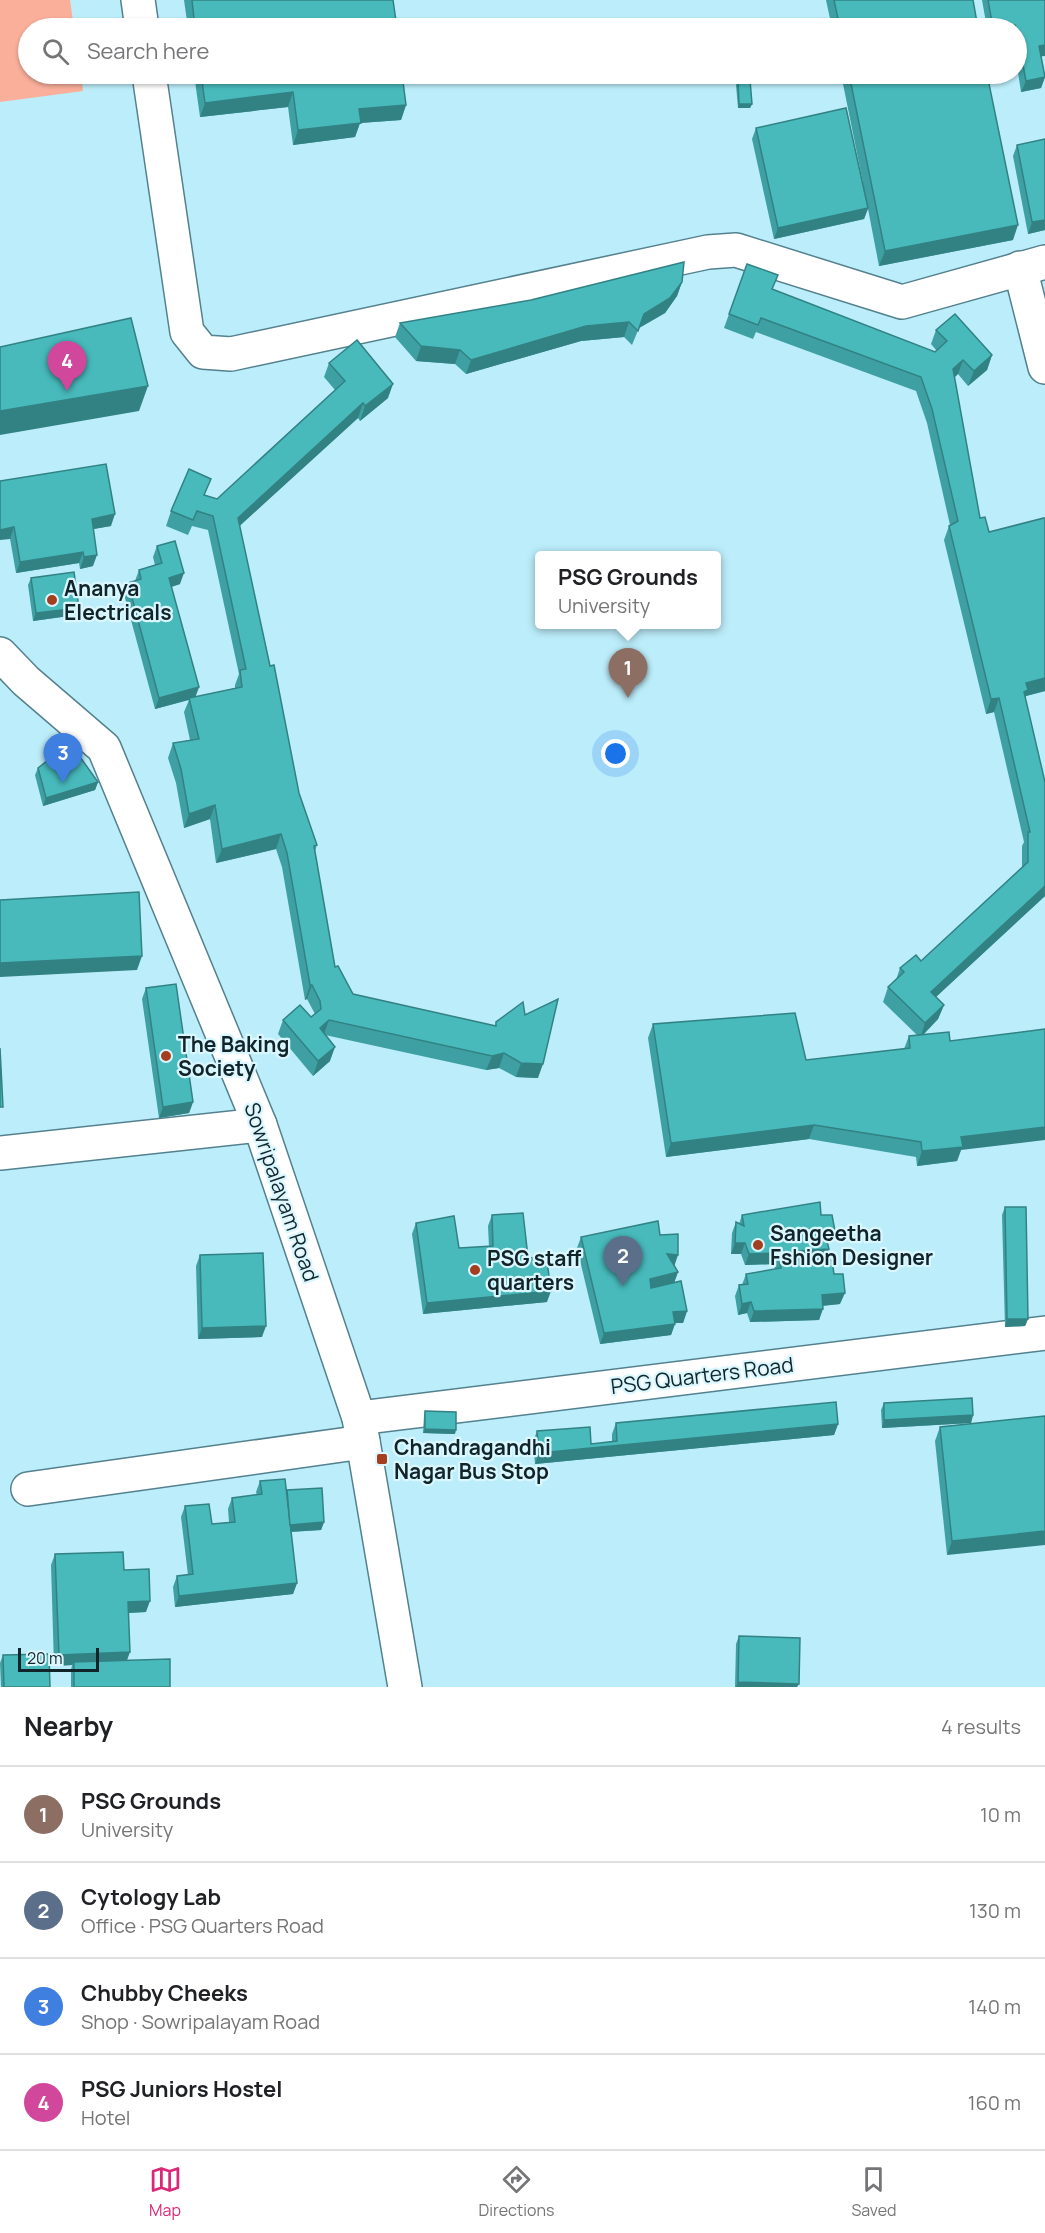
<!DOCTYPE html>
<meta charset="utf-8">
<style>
:root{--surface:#fff;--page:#f6f6f6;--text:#202124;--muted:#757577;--line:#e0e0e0;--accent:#db2777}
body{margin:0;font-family:Manrope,sans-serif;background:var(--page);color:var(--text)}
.scale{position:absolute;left:18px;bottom:15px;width:81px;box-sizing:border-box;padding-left:6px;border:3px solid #112429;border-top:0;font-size:16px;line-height:21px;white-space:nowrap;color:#112429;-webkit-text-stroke:4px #daf7ff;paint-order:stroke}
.you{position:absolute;left:616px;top:754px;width:21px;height:21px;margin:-15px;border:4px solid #fff;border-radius:50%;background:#1a73e8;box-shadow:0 0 0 9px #1a73e833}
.badge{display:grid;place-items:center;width:39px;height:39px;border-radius:50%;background:var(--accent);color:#fff;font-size:20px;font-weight:700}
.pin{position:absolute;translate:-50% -50px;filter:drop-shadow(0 2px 3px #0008)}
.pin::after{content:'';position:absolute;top:32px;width:21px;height:18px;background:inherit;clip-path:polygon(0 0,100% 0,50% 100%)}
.popup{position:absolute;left:535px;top:551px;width:186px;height:78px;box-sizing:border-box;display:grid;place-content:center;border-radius:6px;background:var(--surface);filter:drop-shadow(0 2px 4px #0005);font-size:20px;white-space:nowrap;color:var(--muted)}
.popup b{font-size:22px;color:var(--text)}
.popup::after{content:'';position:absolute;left:50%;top:100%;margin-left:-12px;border:12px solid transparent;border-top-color:var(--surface)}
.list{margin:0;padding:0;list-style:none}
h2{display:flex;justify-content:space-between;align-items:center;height:78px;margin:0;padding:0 24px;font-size:26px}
h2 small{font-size:20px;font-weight:400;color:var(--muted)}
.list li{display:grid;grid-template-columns:39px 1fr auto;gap:18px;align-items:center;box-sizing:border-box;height:96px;padding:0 24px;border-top:2px solid var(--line)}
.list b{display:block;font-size:22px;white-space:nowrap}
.list p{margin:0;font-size:20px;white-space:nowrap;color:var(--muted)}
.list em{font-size:20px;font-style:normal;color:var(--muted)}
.icon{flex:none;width:33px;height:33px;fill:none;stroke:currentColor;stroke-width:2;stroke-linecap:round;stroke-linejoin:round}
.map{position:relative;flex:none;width:1045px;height:1687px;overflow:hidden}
.search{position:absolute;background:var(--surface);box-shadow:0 2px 4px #0004;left:18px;right:18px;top:18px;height:66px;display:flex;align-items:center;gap:15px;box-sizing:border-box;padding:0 21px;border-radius:33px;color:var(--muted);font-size:22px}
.sheet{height:462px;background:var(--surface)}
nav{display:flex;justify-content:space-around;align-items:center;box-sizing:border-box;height:84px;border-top:2px solid var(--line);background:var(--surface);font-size:16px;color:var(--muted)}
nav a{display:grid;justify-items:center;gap:3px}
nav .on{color:var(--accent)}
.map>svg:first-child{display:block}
.green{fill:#f9af9a}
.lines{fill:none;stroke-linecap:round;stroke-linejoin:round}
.minor-casing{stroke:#53818e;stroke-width:36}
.minor{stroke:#fff;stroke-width:33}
.wall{fill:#3ea0a2}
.shaded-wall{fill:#328284}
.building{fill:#48babc;stroke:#328284;stroke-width:1.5}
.poi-dot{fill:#a53e1f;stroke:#daf7ff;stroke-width:2}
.labels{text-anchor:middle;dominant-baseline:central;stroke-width:4.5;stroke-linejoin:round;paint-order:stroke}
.poi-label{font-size:21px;font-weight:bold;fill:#112429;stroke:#daf7ff;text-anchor:start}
.street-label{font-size:21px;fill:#112429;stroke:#daf7ff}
</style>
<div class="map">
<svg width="1045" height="1687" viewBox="0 0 1045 1687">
<rect width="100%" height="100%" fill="#bcedfb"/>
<path class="green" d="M0 0H70L74 28H28V74H81L83 91 0 102Z"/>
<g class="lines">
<defs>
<g id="minor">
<path d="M138 0 142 28"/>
<path d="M149 74 187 332 203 352 231 354 708 252 736 250 902 302 1045 262"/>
<path d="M1020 268 1045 367"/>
<path d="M0 654 26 681 104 748 260 1125 359 1418 405 1687"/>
<path d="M0 1153 260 1125"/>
<path d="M359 1418 1045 1333"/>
<path d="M28 1489 363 1442"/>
</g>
</defs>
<use href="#minor" class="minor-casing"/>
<use href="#minor" class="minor"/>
</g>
<g class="wall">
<path d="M184 0H393L397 28H188Z"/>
<path d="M826 0H973L978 28H832Z"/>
<path d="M982 0H1045V56H1041L1045 77 1041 88 1021 92 1017 66V28H987Z"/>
<path d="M194 74H402L406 105 401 120 360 123 355 137 293 145 288 107 200 117Z"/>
<path d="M841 74H987L1013 240 879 266 868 209 864 219 774 239 752 139 756 128 863 183Z"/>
<path d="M738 81 752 104 750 108H738L736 85Z"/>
<path d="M1045 139V230L1028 234 1013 156 1017 145Z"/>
<path d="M747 264 772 289 935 352 936 350 931 344 936 330 992 355 987 370 968 386 958 374 954 377 980 518 989 532 1045 520V691L1026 696 1025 698 1045 782V896L936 997 944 1005 938 1019 923 1035 961 1150 957 1161 917 1166 916 1157 809 1139 666 1157 648 1038 653 1024 806 1060 904 1049 909 1036 917 1035 883 1002 888 987 896 980 900 968 921 961 1022 867V846L1024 842 994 712 986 714 944 540 949 526 950 525 927 423 916 391 756 332 753 339 724 328Z"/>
<path d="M682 282 677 296 665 313 639 328 632 345 624 337 581 341 466 374 455 364 416 361 395 337 400 323Z"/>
<path d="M329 363 388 398 360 421 358 418 239 526 299 793 317 845 315 851 335 967 353 994 495 1026 496 1022 525 1015 538 1078 516 1077 499 1068 486 1070 325 1035 330 1061 313 1076 278 1034 283 1020 311 1017 315 1014 307 999 305 1000 282 867 276 849 216 863 210 819 184 828 176 783 168 758 173 743 190 740 184 712 189 700 155 709 124 594 128 583 135 581 139 570 155 565 153 557 157 546 180 584 171 587 199 687 195 697 235 688V685L239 674 208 530 192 526 188 535 166 526 171 511 205 495 217 499 335 390 324 377Z"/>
<path d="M0 481 111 526 93 529V566L80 569 79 563 16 573Z"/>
<path d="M31 578 76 615 33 621 28 585Z"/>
<path d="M38 768 98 782 95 790 43 806 35 775Z"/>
<path d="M146 988 193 1102 189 1113 159 1118 142 999Z"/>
<path d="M1005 1207 1028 1319 1025 1326 1005 1327 1002 1215Z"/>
<path d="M492 1215 528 1257 547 1302 423 1314 412 1234 416 1223 459 1248 489 1247 488 1226Z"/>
<path d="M742 1215H821L835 1231 831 1242 828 1243 825 1260 799 1262 800 1264 840 1304 823 1306 819 1320 750 1322 747 1313 738 1315 735 1296 739 1285H742L746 1274 775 1269 774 1264 745 1265 741 1254H731L732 1233 736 1222 739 1224Z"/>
<path d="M660 1235 678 1272 674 1283 687 1311 683 1323H675L671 1335 600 1344 577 1248 581 1237Z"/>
<path d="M200 1255 262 1337 198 1339 196 1266Z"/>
<path d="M884 1403 973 1415 971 1423 882 1428 881 1410Z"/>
<path d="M425 1411 455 1434 423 1433 424 1415Z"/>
<path d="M1045 1416 947 1555 935 1441 940 1427Z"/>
<path d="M616 1423 838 1424 834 1435 535 1464 533 1442 537 1431 591 1444 612 1442V1434Z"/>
<path d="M260 1481 286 1491 324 1522 321 1530 291 1532 297 1583 293 1594 175 1607 173 1587 177 1576 188 1575 181 1517 185 1506 212 1524 229 1522 228 1509 232 1498 257 1495 256 1492Z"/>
<path d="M55 1554 124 1570 146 1612 129 1613 127 1660 170 1687H71V1670L72 1665 54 1666 51 1565Z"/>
<path d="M739 1636 797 1687H735L736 1644Z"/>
<path d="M3 1655 50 1687H1L0 1663Z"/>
</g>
<g class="shaded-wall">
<path d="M1015 25 1014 28H995Z"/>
<path d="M1045 45V56L1035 57 1039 46Z"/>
<path d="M1045 77 1041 88 1021 92 1026 81Z"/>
<path d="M293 92 288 107 200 117 205 103Z"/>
<path d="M739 104H752L750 108H738Z"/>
<path d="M406 105 401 120 360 123 355 137 293 145 298 130 359 109Z"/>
<path d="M868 208 864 219 774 239 778 228Z"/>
<path d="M1045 220V230L1028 234 1032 222Z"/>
<path d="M1018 225 1013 240 879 266 885 251Z"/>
<path d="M682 282 677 296 665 313 639 328 644 314Z"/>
<path d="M629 322 624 337 581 341 466 374 471 360 586 326Z"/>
<path d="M421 346 460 350 455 364 416 361Z"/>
<path d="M992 355 987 370 968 386 974 371Z"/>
<path d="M963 360 958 374 948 384 953 369Z"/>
<path d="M393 384 388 398 360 421 365 406Z"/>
<path d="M148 386 139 411 0 435V411Z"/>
<path d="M363 403 358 418 232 533 238 518Z"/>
<path d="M115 514 111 526 88 530 92 519Z"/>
<path d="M14 527 10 539 0 540V530Z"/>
<path d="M83 552 79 563 16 573 20 562Z"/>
<path d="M97 555 93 566 80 569 84 557Z"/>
<path d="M184 573 180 584 165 589 169 578Z"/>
<path d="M79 608 76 615 33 621 36 613Z"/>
<path d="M1045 678V691L1026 696 1023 705 1026 683Z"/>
<path d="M199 687 195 698 155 709 159 698Z"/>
<path d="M999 698 994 712 986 714 991 699Z"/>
<path d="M98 782 95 790 43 806 46 798Z"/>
<path d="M215 805 210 819 184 828 189 814Z"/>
<path d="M281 834 276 849 216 863 222 849Z"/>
<path d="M1045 886V896L925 1007 931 992Z"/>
<path d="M142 956 137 970 0 977V963Z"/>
<path d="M310 985H312L307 999 305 1000Z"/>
<path d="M944 1005 938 1019 920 1038 925 1023Z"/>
<path d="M329 1020 324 1034 320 1028Z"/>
<path d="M335 1047 330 1061 313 1076 318 1061Z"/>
<path d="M504 1053 499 1068 486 1070 492 1056Z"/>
<path d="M521 1063 543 1064 538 1078 516 1077Z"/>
<path d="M193 1102 189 1113 159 1118 163 1107Z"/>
<path d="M814 1125 809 1139 666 1157 671 1143Z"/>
<path d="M1045 1127V1140L961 1150 957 1161 917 1166 922 1151 961 1137Z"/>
<path d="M835 1231 831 1242 821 1245 825 1234Z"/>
<path d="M735 1243H745L741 1254H731Z"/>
<path d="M829 1249 825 1260 793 1263 797 1251Z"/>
<path d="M778 1253 774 1264 745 1265 749 1254Z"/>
<path d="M667 1254 678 1255 674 1267Z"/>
<path d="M678 1272 674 1283 646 1290 650 1279Z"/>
<path d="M551 1291 547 1302 423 1314 427 1303Z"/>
<path d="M845 1293 840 1304 818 1306 822 1295Z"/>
<path d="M751 1302 747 1313 738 1315 742 1304Z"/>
<path d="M823 1309 819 1320 750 1322 754 1311Z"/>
<path d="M687 1311 683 1323H669L673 1312Z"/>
<path d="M1007 1319H1028L1025 1326 1005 1327Z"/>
<path d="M675 1324 671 1335 600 1344 604 1333Z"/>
<path d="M266 1326 262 1337 198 1339 202 1328Z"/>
<path d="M973 1415 971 1423 882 1428 884 1420Z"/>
<path d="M838 1424 834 1435 535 1464 539 1453Z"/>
<path d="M425 1429 456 1430 455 1434 423 1433Z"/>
<path d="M324 1522 321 1530 286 1532 289 1525Z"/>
<path d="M1045 1531V1545L947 1555 952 1541Z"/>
<path d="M297 1583 293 1594 175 1607 179 1596Z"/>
<path d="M150 1601 146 1612 124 1613 128 1602Z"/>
<path d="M130 1652 126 1663 74 1662 72 1665 54 1666 59 1655Z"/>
<path d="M738 1682 799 1684 797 1687H736Z"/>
</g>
<g class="building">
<path d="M192 0H393L397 28H195Z"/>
<path d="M834 0H973L978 28H840Z"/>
<path d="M988 0H1045V45L1039 46 1045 77 1026 81 1017 33V28H1016L1015 25 993 28Z"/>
<path d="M201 74H402L406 105 359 109 361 123 298 130 293 92 205 103Z"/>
<path d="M849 74H987L1018 225 885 251Z"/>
<path d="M750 80 752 104H739L738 81Z"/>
<path d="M846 108 868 208 778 228 756 128Z"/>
<path d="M1045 139V220L1032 222 1017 145Z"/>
<path d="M684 262 682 282 670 298 644 314 638 331 629 322 586 326 471 360 460 350 421 346 400 323 531 300Z"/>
<path d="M747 264 778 275 772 289 935 352 947 341 936 330 955 314 992 355 974 371 963 360 953 369 980 518 985 517 989 532 1044 518 1045 520V678L1026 683 1028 690 1024 692 1045 782V886L931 992 944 1005 925 1023 888 987 904 972 900 968 916 955 921 961 1028 862V832H1030L999 698 991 699 949 526 958 521 932 409 921 377 761 318 758 325 729 314Z"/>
<path d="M131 318 148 386 0 411V347Z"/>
<path d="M357 340 393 384 365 406 363 403 238 518 270 666 274 665 299 793 317 845 314 846 335 967 338 966 353 994 496 1026V1022L523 1002 525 1015 558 999 543 1064 521 1063 504 1053 492 1056 329 1020 320 1028 335 1047 318 1061 283 1020 300 1005 311 1017 321 1009 320 1001 312 985H310L287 853 281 834 222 849 215 805 189 814 181 769 173 743 199 739 189 698 242 687 240 670 246 669 213 516 197 511 193 520 171 511 189 469 211 479 204 495 217 499 345 381 329 363Z"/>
<path d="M106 464 115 514 92 519 97 555 84 557 83 552 20 562 14 527 0 530V481Z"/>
<path d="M175 541 184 573 169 578 199 687 159 698 128 583 141 579 139 570 162 563 157 546Z"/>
<path d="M74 572 79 608 36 613 31 578Z"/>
<path d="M70 743 98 782 46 798 38 768Z"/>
<path d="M139 892 142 956 0 963V900Z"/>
<path d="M176 984 193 1102 163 1107 146 988Z"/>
<path d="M795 1013 806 1060 910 1048 909 1036 949 1032 950 1041 1045 1029V1127L961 1137 963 1147 922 1151 921 1142 814 1125 671 1143 653 1024Z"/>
<path d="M0 1048 3 1107H0Z"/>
<path d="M820 1202 821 1215H832L835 1231 825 1234 829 1249 797 1251 800 1264 832 1260 834 1274H843L845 1293 822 1295 823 1309 754 1311 751 1302 742 1304 739 1285 748 1284 746 1274 781 1268 778 1253 749 1254 745 1243H735L736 1222 744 1226 742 1215Z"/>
<path d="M1005 1207H1026L1028 1319H1007Z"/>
<path d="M523 1213 528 1257 547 1261 551 1291 427 1303 416 1223 454 1216 459 1248 493 1246 492 1215Z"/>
<path d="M658 1221 660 1235 678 1234V1255L667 1254 678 1272 650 1279 651 1288 681 1281 687 1311 673 1312 675 1324 604 1333 581 1237Z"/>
<path d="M263 1253 266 1326 202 1328 200 1255Z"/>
<path d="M972 1398 973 1415 884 1420V1403Z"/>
<path d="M836 1402 838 1424 539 1453 537 1431 590 1427 591 1444 617 1441 616 1423Z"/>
<path d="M425 1411 456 1412V1430L425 1429Z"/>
<path d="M1045 1416V1531L952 1541 940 1427Z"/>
<path d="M285 1479 297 1583 179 1596 177 1576 193 1574 185 1506 209 1504 212 1524 235 1522 232 1498 262 1494 260 1481Z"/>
<path d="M322 1488 324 1522 290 1525 287 1490Z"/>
<path d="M123 1552 124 1570 149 1569 150 1601 128 1602 130 1652 59 1655 55 1554Z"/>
<path d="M739 1636 800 1638 799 1684 738 1682Z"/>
<path d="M49 1654 50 1687H4L3 1655Z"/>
<path d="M170 1659V1687H74V1662Z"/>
</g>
<g class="poi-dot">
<circle cx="52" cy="600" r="6"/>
<circle cx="166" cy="1056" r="6"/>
<circle cx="758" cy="1245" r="6"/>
<circle cx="475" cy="1270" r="6"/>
<rect x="376" y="1453" width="12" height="12" rx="3"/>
</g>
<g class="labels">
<g class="poi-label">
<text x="64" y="588">Ananya<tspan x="64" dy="24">Electricals</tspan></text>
<text x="178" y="1044">The Baking<tspan x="178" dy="24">Society</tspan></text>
<text x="770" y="1233">Sangeetha<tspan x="770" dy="24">Fshion Designer</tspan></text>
<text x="487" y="1258">PSG staff<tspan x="487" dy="24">quarters</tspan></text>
<text x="394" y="1447">Chandragandhi<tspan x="394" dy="24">Nagar Bus Stop</tspan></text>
</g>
<g class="street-label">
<text transform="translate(282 1192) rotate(71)">Sowripalayam Road</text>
<text transform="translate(702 1375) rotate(-7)">PSG Quarters Road</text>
</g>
</g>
</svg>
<div class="scale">20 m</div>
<div class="you"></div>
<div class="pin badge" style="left:628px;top:698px;background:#8d6e63">1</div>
<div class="popup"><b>PSG Grounds</b>University</div>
<div class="pin badge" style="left:623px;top:1286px;background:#5c6f8a">2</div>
<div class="pin badge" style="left:63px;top:783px;background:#3f7fe0">3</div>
<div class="pin badge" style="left:67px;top:391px;background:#d1479c">4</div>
<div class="search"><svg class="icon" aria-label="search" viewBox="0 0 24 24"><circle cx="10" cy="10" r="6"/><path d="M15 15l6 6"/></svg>Search here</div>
</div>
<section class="sheet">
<h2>Nearby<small>4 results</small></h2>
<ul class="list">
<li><span class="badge" style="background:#8d6e63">1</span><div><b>PSG Grounds</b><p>University</p></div><em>10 m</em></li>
<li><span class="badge" style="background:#5c6f8a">2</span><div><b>Cytology Lab</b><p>Office · PSG Quarters Road</p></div><em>130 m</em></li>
<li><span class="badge" style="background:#3f7fe0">3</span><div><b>Chubby Cheeks</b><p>Shop · Sowripalayam Road</p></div><em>140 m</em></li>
<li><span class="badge" style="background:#d1479c">4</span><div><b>PSG Juniors Hostel</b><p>Hotel</p></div><em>160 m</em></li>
</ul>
</section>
<nav>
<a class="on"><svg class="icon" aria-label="map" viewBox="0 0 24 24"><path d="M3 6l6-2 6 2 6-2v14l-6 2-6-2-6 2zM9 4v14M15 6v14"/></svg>Map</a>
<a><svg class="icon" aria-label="directions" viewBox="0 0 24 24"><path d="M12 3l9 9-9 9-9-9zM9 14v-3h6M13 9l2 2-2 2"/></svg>Directions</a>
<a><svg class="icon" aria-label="saved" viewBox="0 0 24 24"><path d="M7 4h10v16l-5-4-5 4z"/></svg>Saved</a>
</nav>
